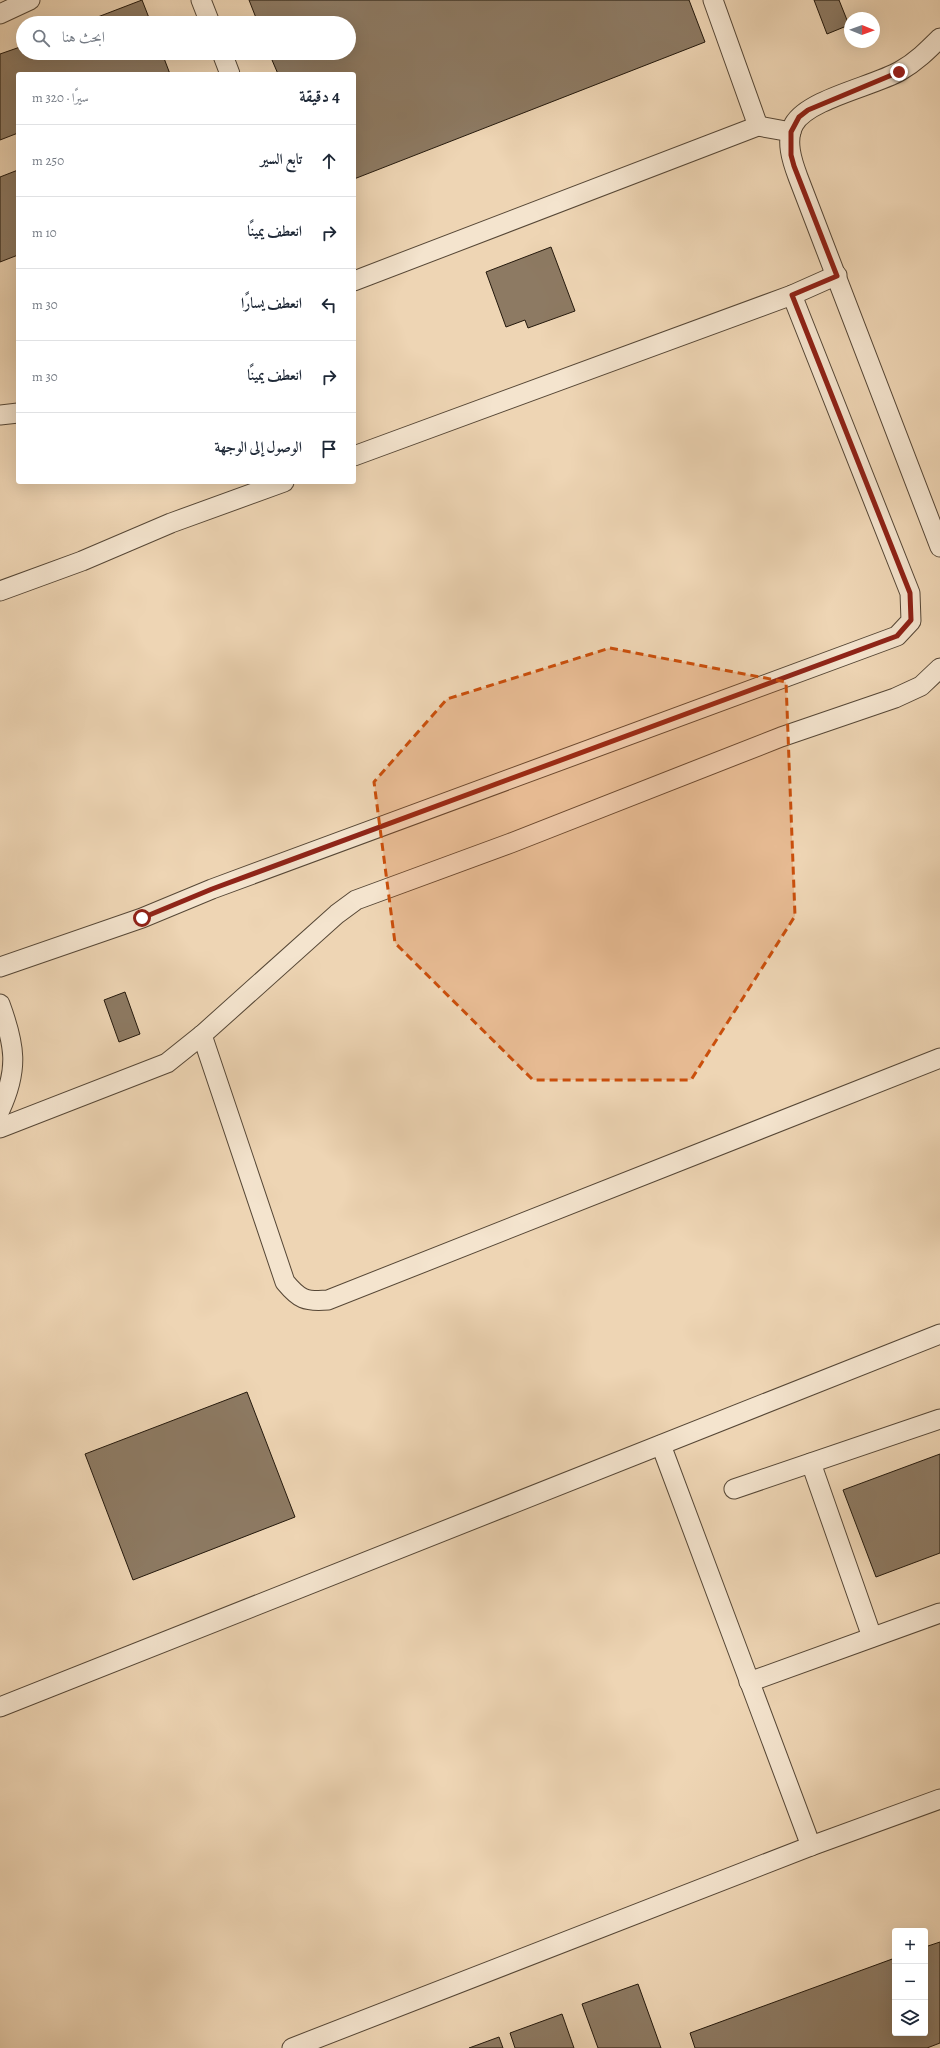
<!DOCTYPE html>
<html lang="ar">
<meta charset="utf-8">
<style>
:root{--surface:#fff;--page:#f6f6f7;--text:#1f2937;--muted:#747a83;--line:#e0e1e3}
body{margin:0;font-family:Alegreya,Amiri,serif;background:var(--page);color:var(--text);direction:rtl}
.controls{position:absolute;right:12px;bottom:12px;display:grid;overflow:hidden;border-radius:4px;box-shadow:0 4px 16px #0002}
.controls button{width:36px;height:36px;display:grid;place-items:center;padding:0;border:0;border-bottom:1px solid var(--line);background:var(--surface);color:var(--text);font:20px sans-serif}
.compass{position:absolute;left:844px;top:12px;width:36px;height:36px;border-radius:50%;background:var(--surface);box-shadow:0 4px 16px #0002;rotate:91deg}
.stop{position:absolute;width:12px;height:12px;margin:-9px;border:3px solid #8f2418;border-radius:50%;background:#fff}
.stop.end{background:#8f2418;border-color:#fff;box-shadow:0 1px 4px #0008}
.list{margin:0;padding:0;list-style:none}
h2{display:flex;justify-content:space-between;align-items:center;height:52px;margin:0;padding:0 16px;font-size:17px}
h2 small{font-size:13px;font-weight:400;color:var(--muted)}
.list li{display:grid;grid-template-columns:26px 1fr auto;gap:12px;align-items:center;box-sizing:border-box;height:72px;padding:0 16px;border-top:1px solid var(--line)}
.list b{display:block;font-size:15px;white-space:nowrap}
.list em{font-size:13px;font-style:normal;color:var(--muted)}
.icon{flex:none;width:22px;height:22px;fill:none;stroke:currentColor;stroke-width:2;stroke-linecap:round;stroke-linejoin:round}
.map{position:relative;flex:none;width:940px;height:2048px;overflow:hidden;direction:ltr}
.search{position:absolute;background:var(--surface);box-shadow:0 4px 16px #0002;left:16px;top:16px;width:340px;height:44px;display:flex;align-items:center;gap:10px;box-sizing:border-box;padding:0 14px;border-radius:22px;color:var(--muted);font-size:15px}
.panel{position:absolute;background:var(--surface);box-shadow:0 4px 16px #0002;left:16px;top:72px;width:340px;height:412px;border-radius:4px;direction:rtl}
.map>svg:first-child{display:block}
.building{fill:#8d7a63;stroke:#23180c}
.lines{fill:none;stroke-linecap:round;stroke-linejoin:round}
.service-casing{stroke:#564736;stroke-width:21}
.service{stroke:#f4e4ce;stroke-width:19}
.route{stroke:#8f2418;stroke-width:5}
.marked{fill:#ca4f0c;fill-opacity:0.2;stroke:#ca4f0c;stroke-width:3;stroke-dasharray:8 5;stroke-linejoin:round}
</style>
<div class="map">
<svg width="940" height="2048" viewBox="0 0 940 2048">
<rect width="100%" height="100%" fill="#eed5b4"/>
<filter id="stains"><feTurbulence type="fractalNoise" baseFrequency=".005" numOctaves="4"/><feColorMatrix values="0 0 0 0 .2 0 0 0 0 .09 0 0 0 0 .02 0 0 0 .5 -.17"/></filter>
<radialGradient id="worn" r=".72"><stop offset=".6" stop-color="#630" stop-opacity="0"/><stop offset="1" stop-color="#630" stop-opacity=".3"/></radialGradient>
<g class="building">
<path d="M142 0 151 23H82Z"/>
<path d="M249 0H689L705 42 354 179V74H278L269 53H349V23H258Z"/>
<path d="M814 0H839L849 25 827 34Z"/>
<path d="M23 46V53H162L170 74H18V133L0 140V54Z"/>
<path d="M18 170V255L0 262V177Z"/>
<path d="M551 247 575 311 528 328 525 320 506 327 486 272Z"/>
<path d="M125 992 140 1034 119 1042 104 1000Z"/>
<path d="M247 1392 295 1517 133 1580 85 1454Z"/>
<path d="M940 1454V1553L876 1577 843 1490Z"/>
<path d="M940 1942V2043L927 2048H695L690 2033 895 1958V2033H925V1947Z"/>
<path d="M638 1984 661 2048H598L582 2004Z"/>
<path d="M562 2014 574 2048H515L510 2033Z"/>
<path d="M499 2037 503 2048H469Z"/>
</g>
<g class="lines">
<defs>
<g id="service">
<path d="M201 0 210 23"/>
<path d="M713 0 758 126"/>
<path d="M0 14 30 0"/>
<path d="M940 38C928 50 916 62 900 71 874 86 808 99 794 124 785 140 792 161 798 177L940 547"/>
<path d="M222 53 230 74"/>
<path d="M354 281 758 126 791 132"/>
<path d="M0 415 18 413"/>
<path d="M354 456 792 295 837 275"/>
<path d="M0 591 82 561 171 523 284 482"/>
<path d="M0 967 142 918 212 889 897 636 911 621 910 593 792 295"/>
<path d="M0 1004C15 1045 19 1069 0 1110"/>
<path d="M202 1035 285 1282C299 1299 305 1302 328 1300L940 1058"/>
<path d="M0 1128 167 1063 202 1035 337 914 356 900 511 843 781 737 895 698 921 686 940 668"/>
<path d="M661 1445 811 1846"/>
<path d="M811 1463 872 1637"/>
<path d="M734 1489 940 1419"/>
<path d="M749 1682 940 1613"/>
<path d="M0 1707 940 1334"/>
<path d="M292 2048 811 1846 940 1799"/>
</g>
</defs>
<use href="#service" class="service-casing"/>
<use href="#service" class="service"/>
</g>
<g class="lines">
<path class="route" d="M142 918 212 889 897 636 911 620 910 593 792 295 837 276 794 166 791 155V132L799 117 808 110 899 72"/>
</g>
<path class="marked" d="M610 648 786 682 795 916 691 1080H533L395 943 374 782 447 699Z"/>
<rect width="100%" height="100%" filter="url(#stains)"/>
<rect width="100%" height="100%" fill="url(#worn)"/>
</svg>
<div class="controls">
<button>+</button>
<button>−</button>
<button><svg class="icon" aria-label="layers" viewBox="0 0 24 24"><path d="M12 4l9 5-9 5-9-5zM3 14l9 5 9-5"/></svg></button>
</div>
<svg class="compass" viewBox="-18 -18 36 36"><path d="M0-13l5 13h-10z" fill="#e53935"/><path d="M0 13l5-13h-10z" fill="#747a83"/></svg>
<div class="stop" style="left:142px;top:918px"></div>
<div class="stop end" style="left:899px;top:72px"></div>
<div class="search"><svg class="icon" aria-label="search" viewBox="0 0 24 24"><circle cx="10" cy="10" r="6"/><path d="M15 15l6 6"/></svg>ابحث هنا</div>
<section class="panel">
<h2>4 دقيقة<small>سيرًا · 320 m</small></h2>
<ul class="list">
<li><svg class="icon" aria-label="ahead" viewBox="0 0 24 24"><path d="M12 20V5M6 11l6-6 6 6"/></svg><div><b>تابع السير</b></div><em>250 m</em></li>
<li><svg class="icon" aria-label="right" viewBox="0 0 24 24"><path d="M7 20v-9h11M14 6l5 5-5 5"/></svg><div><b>انعطف يمينًا</b></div><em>10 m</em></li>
<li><svg class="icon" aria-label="left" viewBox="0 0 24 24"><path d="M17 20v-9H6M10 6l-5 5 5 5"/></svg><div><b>انعطف يسارًا</b></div><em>30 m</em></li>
<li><svg class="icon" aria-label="right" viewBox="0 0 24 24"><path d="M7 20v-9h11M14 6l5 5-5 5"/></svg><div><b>انعطف يمينًا</b></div><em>30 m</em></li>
<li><svg class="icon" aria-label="arrive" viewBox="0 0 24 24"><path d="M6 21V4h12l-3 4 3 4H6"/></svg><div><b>الوصول إلى الوجهة</b></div></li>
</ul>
</section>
</div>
